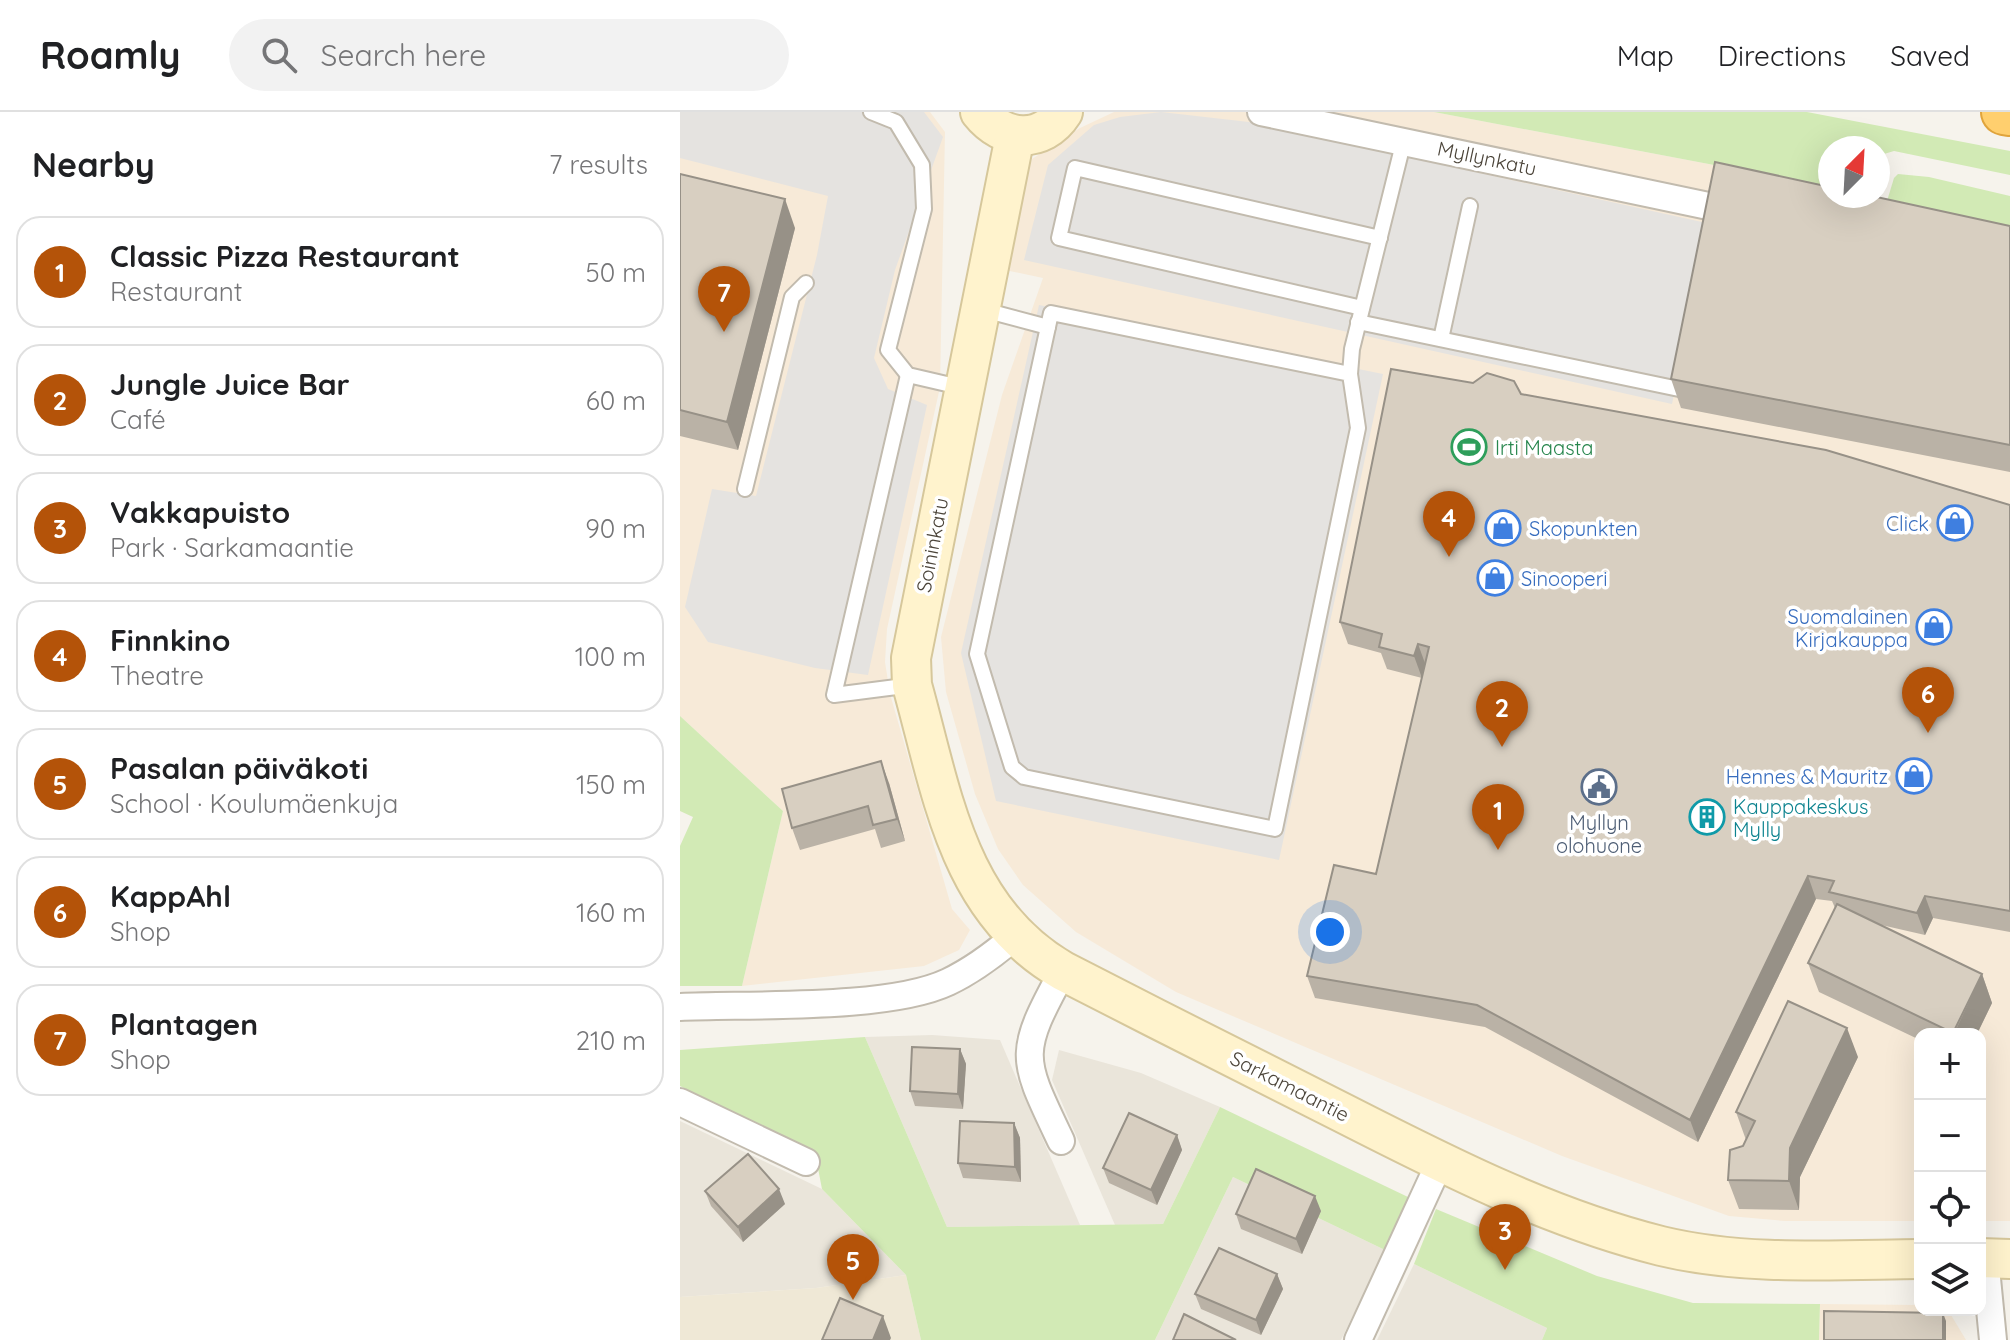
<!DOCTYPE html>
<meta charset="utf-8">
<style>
:root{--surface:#fff;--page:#f2f2f2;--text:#202124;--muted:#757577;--line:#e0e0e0;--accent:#b45309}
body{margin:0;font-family:Quicksand,sans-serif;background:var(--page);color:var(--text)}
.controls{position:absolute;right:24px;bottom:24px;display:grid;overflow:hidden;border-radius:16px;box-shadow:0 8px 32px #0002}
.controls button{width:72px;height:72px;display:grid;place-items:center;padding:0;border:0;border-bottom:2px solid var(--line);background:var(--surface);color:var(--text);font:40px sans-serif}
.compass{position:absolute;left:1138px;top:24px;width:72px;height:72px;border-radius:50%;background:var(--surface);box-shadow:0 8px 32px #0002;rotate:24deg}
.you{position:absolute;left:650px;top:820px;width:28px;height:28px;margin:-20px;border:6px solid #fff;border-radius:50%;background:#1a73e8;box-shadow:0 0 0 12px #1a73e833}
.badge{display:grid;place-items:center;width:52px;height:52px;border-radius:50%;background:var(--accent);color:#fff;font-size:26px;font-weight:700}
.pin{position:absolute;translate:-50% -66px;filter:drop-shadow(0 2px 4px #0008)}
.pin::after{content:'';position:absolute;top:42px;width:28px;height:24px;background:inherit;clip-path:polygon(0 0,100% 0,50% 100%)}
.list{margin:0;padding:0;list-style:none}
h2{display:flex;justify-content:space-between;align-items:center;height:104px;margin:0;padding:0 32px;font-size:34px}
h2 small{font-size:26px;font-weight:400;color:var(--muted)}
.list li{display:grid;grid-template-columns:52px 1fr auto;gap:24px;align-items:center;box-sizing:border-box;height:112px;margin:0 16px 16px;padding:0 16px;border:2px solid var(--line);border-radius:24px}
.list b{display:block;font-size:30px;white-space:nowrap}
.list p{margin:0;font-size:26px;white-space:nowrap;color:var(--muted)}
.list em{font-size:26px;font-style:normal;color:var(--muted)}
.icon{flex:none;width:44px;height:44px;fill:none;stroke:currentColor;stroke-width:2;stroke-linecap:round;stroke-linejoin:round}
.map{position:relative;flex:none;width:1330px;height:1228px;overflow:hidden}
header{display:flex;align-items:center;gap:48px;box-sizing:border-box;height:112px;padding:0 40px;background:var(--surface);border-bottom:2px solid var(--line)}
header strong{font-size:38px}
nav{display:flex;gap:44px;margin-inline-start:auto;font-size:28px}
.search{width:560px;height:72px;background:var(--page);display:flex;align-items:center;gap:20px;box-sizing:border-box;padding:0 28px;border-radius:44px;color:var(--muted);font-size:30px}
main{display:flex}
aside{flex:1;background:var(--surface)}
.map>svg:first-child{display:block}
.residential{fill:#eae5da}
.commercial{fill:#f7ead8}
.education{fill:#efe8d6}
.green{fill:#d2eab5}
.parking{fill:#e5e3e0}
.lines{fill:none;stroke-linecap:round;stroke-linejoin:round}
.lane-casing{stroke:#c2bbae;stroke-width:18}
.street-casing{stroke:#c2bbae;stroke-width:30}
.secondary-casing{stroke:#d6c79b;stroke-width:42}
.highway-casing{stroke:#e0a43c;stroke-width:48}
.lane{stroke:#fff;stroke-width:14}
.street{stroke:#fff;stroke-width:26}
.secondary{stroke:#fff3cd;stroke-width:38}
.highway{stroke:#ffcf6e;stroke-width:44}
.wall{fill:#bab2a6}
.shaded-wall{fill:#979187}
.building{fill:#d8cfc1;stroke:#979187;stroke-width:2}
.labels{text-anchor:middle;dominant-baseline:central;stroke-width:7;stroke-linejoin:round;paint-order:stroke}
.street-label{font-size:20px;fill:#4b4439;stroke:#fff}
.leisure-label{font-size:20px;fill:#27864d;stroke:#fff;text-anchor:start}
.shop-label{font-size:20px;fill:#366cbe;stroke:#fff;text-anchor:end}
.culture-label{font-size:20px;fill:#0d838f;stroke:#fff;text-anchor:start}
.service-label{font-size:20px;fill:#4e5e75;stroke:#fff}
</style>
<header>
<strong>Roamly</strong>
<div class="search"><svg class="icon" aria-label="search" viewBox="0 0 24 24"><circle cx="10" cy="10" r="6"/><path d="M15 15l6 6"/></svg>Search here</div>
<nav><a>Map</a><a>Directions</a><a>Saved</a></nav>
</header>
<main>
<aside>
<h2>Nearby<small>7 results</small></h2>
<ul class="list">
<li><span class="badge">1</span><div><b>Classic Pizza Restaurant</b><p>Restaurant</p></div><em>50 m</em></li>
<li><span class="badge">2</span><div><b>Jungle Juice Bar</b><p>Café</p></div><em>60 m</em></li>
<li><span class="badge">3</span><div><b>Vakkapuisto</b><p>Park · Sarkamaantie</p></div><em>90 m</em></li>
<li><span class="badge">4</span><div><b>Finnkino</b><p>Theatre</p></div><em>100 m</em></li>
<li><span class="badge">5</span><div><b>Pasalan päiväkoti</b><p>School · Koulumäenkuja</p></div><em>150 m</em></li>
<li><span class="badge">6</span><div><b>KappAhl</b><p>Shop</p></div><em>160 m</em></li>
<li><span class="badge">7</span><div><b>Plantagen</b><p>Shop</p></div><em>210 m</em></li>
</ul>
</aside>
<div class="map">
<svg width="1330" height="1228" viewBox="0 0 1330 1228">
<rect width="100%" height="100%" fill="#f6f3ec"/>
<g class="residential">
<path d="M252 923 320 928 400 1113 267 1115 185 925Z"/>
<path d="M379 938 461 961 540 995 483 1112 435 1113 372 968Z"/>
<path d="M0 1009 142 1077 226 1163 136 1176 0 1185Z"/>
<path d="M553 1065 705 1138 661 1228H475Z"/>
<path d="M734 1152 867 1216 862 1228H697Z"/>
</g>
<g class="commercial">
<path d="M0 0H250L265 20 260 275 207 517 205 550 210 582 272 797 290 818 279 838 244 854 62 874 103 699 0 604Z"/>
<path d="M434 0H754L1150 75V84H1194L1330 118V1109H1300V922H1240V1109H1105L1049 1104 882 1044 496 880 396 820 343 773 318 737 295 682 266 580 261 525 322 283 363 166 325 158 341 81 352 47 400 16Z"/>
<path d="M1140 1192 1240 1193V1198H1268L1286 1228H1139Z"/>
</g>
<path class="education" d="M226 1163 241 1228H0V1185L136 1176Z"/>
<g class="green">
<path d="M754 0H1127L1330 39V63L1214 39 1204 42 1198 54V36H1150V75Z"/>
<path d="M1218 62 1249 65 1330 84V118L1207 89 1214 66Z"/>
<path d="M0 604 103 699 62 874H0V734L13 705 0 699Z"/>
<path d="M185 925 267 1115 483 1112 540 995 728 1085 705 1138 553 1065 475 1228H241L226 1163 142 1077 135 1041 0 974V938Z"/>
<path d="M756 1097 917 1164 1013 1191 1140 1192 1139 1228H862L867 1216 734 1152Z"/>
</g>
<g class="parking">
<path d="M0 0H244L263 25 215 158 194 246 208 277 247 293 188 563 135 556 28 530 5 495 32 377 76 384 137 143 148 84 0 46Z"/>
<path d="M481 0 569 10 1031 112 992 292 344 148 368 53 414 13 440 5Z"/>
<path d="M359 193 703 262 599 748 316 689 281 541Z"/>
</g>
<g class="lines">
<defs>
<g id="lane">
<path d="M191 0 216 10 242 53 244 97 208 238 228 263 284 276"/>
<path d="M682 196 379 126 395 56 700 126"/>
<path d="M304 198 368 215"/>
<path d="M678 210 999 277"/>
<path d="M761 227 790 94"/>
<path d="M670 262 371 201 297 542 332 655 344 665 595 717 678 316 670 262 672 237 724 28"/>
<path d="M228 263 154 583 232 573"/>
<path d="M65 377 112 185 126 171"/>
</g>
<g id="street">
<path d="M581 0 1033 95"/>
<path d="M0 895C70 892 209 898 268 870 293 858 313 843 334 825"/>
<path d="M0 990 126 1050"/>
<path d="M381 1029C341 945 337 943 383 859"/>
<path d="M1305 1146 1313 1228"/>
<path d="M678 1228 760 1050"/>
</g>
<g id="secondary">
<path d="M300 0C323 29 362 33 383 0"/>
<path d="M335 24 231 546 232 573C262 680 277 798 383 859 476 907 570 954 663 1001 765 1053 869 1106 981 1134 1064 1154 1155 1148 1240 1147"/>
<path d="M1300 1146 1330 1147"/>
</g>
<path id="highway" d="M1324 0 1330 1"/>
</defs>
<use href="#lane" class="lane-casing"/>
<use href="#street" class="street-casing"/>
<use href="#secondary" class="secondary-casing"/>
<use href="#highway" class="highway-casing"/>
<use href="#lane" class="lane"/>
<use href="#street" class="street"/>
<use href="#secondary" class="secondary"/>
<use href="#highway" class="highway"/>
</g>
<g class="wall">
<path d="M0 62 115 116 58 338 0 324Z"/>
<path d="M1330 114V360L1001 296 991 267Z"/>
<path d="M841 282 1330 393V820L1253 806 1245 823 1197 812 1302 862 1312 891 1297 922H1240V928L1139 880 1128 851 1155 796 1152 789 1136 787 1018 1030 805 915 635 886 627 864 696 762 742 566 707 557 701 541 668 532 660 510Z"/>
<path d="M209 671 225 729 201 736 195 717 120 738 112 716Z"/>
<path d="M280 937 286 952 283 997 235 994 230 979Z"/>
<path d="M1178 945 1120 1065 1119 1098 1059 1097 1048 1068 1066 1028 1056 1000Z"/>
<path d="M334 1011 340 1026 341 1070 283 1066 278 1051Z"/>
<path d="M497 1023 502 1038 477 1093 429 1071 423 1056Z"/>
<path d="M25 1079 105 1092 63 1130 31 1094Z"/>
<path d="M641 1099 622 1142 561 1117 556 1102Z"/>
<path d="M597 1162 603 1177 581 1223 521 1197 515 1182Z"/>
</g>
<g class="shaded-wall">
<path d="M105 87 115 116 58 338 47 310Z"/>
<path d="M738 532 746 554 742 566 734 544Z"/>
<path d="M201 649 209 671 225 729 217 707Z"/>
<path d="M1128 764 1136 787 1018 1030 1010 1008Z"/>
<path d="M1245 784 1253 806 1245 823 1237 801Z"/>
<path d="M1302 862 1312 891 1297 922H1274Z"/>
<path d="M1167 916 1178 945 1120 1065 1119 1098 1109 1069 1110 1036Z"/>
<path d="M280 937 286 952 283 997 278 982Z"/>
<path d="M334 1011 340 1026 341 1070 335 1055Z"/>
<path d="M497 1023 502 1038 477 1093 471 1078Z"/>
<path d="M99 1077 105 1092 63 1130 58 1115Z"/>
<path d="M635 1084 641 1099 622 1142 616 1127Z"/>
<path d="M597 1162 603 1177 581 1223 576 1208Z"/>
<path d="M1263 1201 1266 1209V1228H1263Z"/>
<path d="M203 1204 211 1226 210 1228H193Z"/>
</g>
<g class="building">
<path d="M1035 50 1150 75V84H1192L1330 114V333L991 267Z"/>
<path d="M0 62 105 87 47 310 0 298Z"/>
<path d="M711 257 793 271 807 261 834 269 841 282 1146 338 1330 393V799L1245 784 1237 801 1149 780 1154 769 1128 764 1010 1008 797 893 627 864 654 753 696 762 749 535 738 532 734 544 699 535 702 522 660 510Z"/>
<path d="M201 649 217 707 193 713 188 694 112 716 102 677Z"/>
<path d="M1157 792 1302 862 1273 921 1128 851Z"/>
<path d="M1108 889 1167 916 1110 1036 1109 1069 1048 1068 1050 1038 1063 1034 1075 1009 1056 1000Z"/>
<path d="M232 935 280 937 278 982 230 979Z"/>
<path d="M449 1001 497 1023 471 1078 423 1056Z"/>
<path d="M280 1009 334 1011 335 1055 278 1051Z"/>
<path d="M68 1042 99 1077 58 1115 25 1079Z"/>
<path d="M576 1057 635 1084 616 1127 556 1102Z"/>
<path d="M539 1136 597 1162 576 1208 515 1182Z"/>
<path d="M160 1186 203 1204 193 1228H142Z"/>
<path d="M1144 1199 1263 1201V1228H1144Z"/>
<path d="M504 1202 556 1228H493Z"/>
</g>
<defs>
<symbol id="stadium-ring" viewBox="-11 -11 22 22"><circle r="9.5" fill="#fff" stroke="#2e9e5b" stroke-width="1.5"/><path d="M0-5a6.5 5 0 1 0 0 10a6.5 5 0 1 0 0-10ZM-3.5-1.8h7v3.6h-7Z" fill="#2e9e5b"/></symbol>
<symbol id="shop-ring" viewBox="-11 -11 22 22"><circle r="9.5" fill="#fff" stroke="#3f7fe0" stroke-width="1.5"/><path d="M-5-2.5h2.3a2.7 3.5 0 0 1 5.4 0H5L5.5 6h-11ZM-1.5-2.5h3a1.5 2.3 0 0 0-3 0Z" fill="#3f7fe0"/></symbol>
<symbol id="civic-ring" viewBox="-11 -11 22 22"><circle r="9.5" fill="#fff" stroke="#5c6f8a" stroke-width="1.5"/><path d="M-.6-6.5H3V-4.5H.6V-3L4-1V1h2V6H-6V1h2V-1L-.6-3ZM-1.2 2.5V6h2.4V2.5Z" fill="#5c6f8a"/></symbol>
<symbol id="building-ring" viewBox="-11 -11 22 22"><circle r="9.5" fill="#fff" stroke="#0f9aa8" stroke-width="1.5"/><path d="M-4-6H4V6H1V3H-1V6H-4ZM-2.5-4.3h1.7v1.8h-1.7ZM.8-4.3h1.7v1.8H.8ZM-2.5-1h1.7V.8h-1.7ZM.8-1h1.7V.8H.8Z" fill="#0f9aa8"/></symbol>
</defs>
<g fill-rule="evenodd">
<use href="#stadium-ring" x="769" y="315" width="40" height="40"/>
<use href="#shop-ring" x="1255" y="391" width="40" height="40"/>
<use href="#shop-ring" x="803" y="396" width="40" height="40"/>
<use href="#shop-ring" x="795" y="446" width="40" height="40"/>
<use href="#shop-ring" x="1234" y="495" width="40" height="40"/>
<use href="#shop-ring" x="1214" y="644" width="40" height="40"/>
<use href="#civic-ring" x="899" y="655" width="40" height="40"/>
<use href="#building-ring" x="1007" y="685" width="40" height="40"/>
</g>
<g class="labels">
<g class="street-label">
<text transform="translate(807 46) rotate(12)">Myllynkatu</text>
<text transform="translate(252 433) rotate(-79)">Soininkatu</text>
<text transform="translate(610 974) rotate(27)">Sarkamaantie</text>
</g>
<g class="leisure-label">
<text x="815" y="335">Irti Maasta</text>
</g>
<g class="shop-label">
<text x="1249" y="411">Click</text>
<text x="849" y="416" text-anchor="start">Skopunkten</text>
<text x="841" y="466" text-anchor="start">Sinooperi</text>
<text x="1228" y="504">Suomalainen<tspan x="1228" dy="23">Kirjakauppa</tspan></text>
<text x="1208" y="664">Hennes &amp; Mauritz</text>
</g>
<g class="culture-label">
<text x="1053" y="694">Kauppakeskus<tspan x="1053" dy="23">Mylly</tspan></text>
</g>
<g class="service-label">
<text x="919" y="710">Myllyn<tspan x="919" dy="23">olohuone</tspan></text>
</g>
</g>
</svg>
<div class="controls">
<button>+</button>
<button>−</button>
<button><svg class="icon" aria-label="locate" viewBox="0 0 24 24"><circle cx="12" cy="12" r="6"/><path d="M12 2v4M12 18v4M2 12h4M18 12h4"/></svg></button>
<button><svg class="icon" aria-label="layers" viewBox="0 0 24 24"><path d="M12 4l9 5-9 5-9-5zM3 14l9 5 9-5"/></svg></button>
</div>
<svg class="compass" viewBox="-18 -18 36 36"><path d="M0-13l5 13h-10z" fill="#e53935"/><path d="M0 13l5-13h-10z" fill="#757577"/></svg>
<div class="you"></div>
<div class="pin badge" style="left:818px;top:738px">1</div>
<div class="pin badge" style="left:822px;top:635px">2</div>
<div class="pin badge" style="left:825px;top:1158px">3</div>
<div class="pin badge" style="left:769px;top:445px">4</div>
<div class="pin badge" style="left:173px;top:1188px">5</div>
<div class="pin badge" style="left:1248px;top:621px">6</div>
<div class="pin badge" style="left:44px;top:220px">7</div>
</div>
</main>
